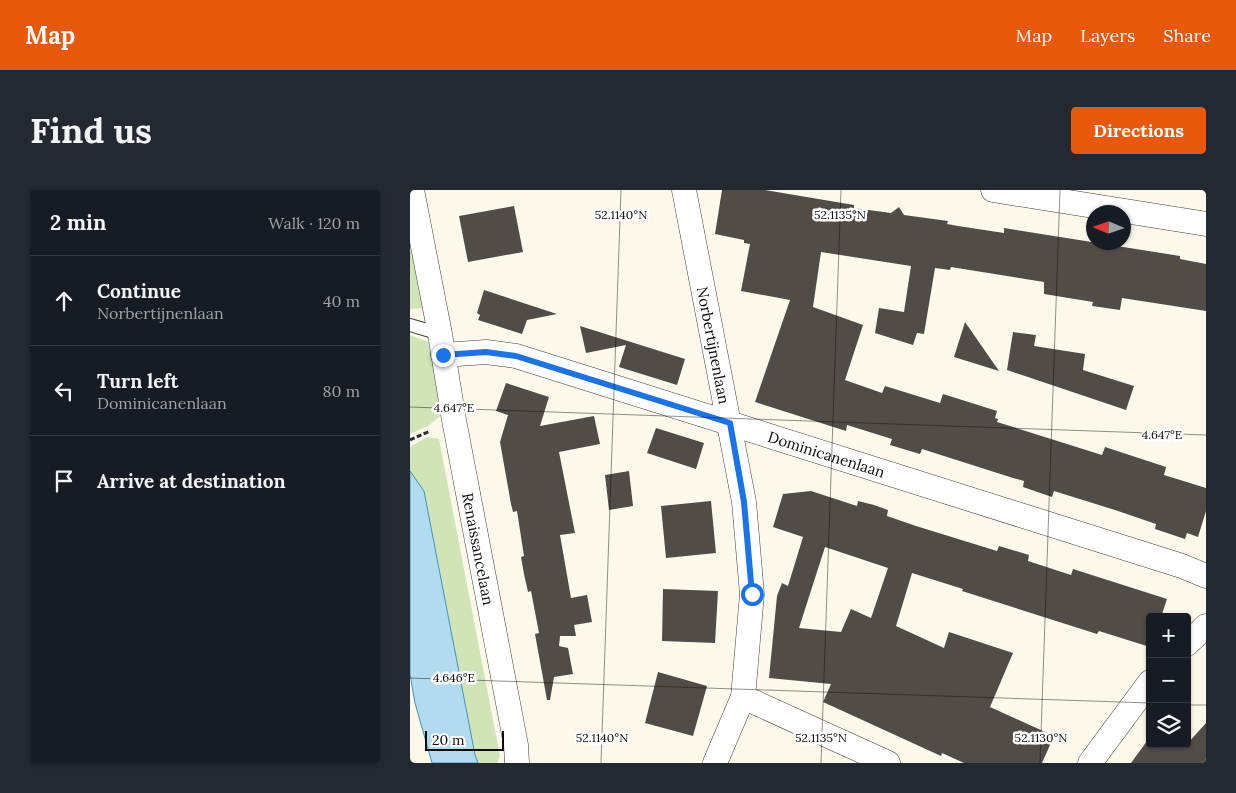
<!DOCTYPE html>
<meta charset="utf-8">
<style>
:root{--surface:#171b24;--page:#242831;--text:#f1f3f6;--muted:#9ea1a6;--line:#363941;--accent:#ea580c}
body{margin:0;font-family:Lora,serif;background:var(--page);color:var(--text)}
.controls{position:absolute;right:15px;bottom:15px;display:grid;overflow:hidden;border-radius:5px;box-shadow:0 1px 4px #0004}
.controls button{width:45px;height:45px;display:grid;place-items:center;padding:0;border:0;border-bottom:1px solid var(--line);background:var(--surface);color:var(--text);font:25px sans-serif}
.compass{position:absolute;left:676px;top:15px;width:45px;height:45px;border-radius:50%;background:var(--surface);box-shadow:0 1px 4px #0004;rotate:272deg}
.scale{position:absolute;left:15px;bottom:12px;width:79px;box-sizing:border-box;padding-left:5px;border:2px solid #0b0b0b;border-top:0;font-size:14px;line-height:18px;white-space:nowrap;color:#0b0b0b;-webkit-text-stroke:4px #fff;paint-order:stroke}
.stop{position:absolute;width:15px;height:15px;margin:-11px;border:4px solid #1a73e8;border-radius:50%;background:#fff}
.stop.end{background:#1a73e8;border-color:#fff;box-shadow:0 1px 5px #0008}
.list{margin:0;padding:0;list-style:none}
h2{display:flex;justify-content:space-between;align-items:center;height:65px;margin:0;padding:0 20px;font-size:21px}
h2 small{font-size:16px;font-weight:400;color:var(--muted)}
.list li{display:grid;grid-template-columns:32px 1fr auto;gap:15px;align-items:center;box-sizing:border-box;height:90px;padding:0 20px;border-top:1px solid var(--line)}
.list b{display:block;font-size:19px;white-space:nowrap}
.list p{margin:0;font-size:16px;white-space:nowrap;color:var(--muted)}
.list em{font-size:16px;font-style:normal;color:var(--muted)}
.icon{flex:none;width:28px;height:28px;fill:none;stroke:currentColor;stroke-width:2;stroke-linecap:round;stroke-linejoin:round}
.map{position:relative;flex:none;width:796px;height:573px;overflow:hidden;border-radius:5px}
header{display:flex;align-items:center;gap:30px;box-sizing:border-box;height:70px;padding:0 25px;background:var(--accent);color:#fff}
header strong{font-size:24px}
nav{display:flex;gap:28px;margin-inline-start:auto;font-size:18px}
.intro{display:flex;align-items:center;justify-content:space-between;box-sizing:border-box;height:120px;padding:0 30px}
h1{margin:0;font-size:35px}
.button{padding:12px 22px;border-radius:5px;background:var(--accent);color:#fff;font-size:18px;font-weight:700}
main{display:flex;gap:30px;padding:0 30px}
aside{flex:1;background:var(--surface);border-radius:5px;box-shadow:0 1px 4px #0004}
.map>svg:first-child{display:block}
.green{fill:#d0e4b7}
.water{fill:#b3dbf0;stroke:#4091c1}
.building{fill:#524c48;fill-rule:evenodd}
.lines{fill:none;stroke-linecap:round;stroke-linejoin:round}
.lane-casing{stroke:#3e3e3e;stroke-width:14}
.street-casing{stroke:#3e3e3e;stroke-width:25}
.path{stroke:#2d2d2d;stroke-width:3;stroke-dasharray:5 2.5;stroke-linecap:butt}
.lane{stroke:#fff;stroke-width:12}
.street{stroke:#fff;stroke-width:24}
.route{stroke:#1a73e8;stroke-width:6}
.ticks{fill:none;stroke:#0b0b0b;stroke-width:1;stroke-opacity:0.45}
.labels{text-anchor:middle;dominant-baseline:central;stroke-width:5;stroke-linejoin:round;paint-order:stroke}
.street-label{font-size:15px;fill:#0b0b0b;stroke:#fff}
.ticks-label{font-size:12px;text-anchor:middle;fill:#0b0b0b;stroke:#fff;stroke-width:5;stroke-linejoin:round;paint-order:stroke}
</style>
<header>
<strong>Map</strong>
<nav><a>Map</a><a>Layers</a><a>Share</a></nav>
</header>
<div class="intro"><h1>Find us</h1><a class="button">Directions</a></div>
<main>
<aside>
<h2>2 min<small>Walk · 120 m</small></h2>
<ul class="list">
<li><svg class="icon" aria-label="ahead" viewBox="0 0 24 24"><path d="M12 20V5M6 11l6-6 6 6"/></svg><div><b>Continue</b><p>Norbertijnenlaan</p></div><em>40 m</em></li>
<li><svg class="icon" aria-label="left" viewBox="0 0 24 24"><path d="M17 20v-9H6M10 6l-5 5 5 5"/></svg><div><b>Turn left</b><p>Dominicanenlaan</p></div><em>80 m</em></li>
<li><svg class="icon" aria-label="arrive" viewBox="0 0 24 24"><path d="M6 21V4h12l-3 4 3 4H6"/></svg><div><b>Arrive at destination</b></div></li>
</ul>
</aside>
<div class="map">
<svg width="796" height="573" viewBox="0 0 796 573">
<rect width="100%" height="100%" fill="#fdf9ea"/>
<g class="green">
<path d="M0 48 14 118 0 119Z"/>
<path d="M0 145 18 152 33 224 18 236 0 244Z"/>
<path d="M17 247 29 249 90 566 87 573H68L65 565 14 301 0 281V257Z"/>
</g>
<path class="water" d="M0 281 14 301 65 565 68 573H22L5 513 0 484Z"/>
<g class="building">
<path d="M312 0H355L444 15V18L481 23 489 17 494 25 538 31 537 34 548 36 594 43V38L770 66V69L796 74V121L712 108 710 120 682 116 683 112 634 104V92L541 77 540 80 525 78 514 144 507 143 503 155 465 143 469 118 494 122 501 76 411 62 403 117 453 135 435 190 472 203 475 196 530 213 533 204 587 221 585 228 588 229 587 232 692 265 695 257 756 277 754 285 796 298V321L788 347 777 343 775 349 745 339 746 334 705 320 644 301 642 307 613 297 614 291 603 288 512 259 510 264 480 255 482 249 437 235 436 241 345 212 380 110 331 101 340 54 334 53V50L305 44Z"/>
<path d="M104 16 113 62 58 72 49 26Z"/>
<path d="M74 100 147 124 117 130 112 144 84 135 68 130 70 125 67 123Z"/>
<path d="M555 132 589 181 544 167Z"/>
<path d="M170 136 275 169 267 195 209 177 216 155 176 163Z"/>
<path d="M603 142 626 145 624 156 675 164 673 180 724 196 716 220 597 180Z"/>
<path d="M96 193 139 207 130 236 184 226 190 254 149 262 165 343 150 345 161 408 177 405 182 432 164 435 166 446H150L149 456 158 458 163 484 144 487 140 510H137L125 444 129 443 121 401 118 402 114 384 111 367 114 366 107 321 103 322 101 314 90 252 98 225 86 221Z"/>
<path d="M246 238 294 253 286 279 237 263Z"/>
<path d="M219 281 223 316 199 320 195 285Z"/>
<path d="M401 301 447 316 448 311 464 315 478 320 477 326 506 336 587 361 589 356 619 365 618 371 661 385 663 379 757 409 751 427H740V457L689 441 687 444 552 401 553 399 502 383 486 436 534 458 539 442 603 463 580 517 644 546 632 573H554L532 563 531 566 413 512 421 494 359 488 367 406 372 393 378 396 393 347 363 337 373 304ZM415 357 478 378 461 428 441 419 431 442 389 438Z"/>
<path d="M301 311 306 363 256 368 251 316Z"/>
<path d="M253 399 308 401 305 453 252 451Z"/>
<path d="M248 482 297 496 283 546 235 533Z"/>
<path d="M796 533V573H721L740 547V554H777Z"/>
</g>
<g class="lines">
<defs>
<path id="lane" d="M0 135 30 144"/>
<g id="street">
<path id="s1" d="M2 0 30 144 44 230 106 555 107 573"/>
<path id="s2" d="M274 0 334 312 342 404 333 507 305 573"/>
<path d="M583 0 796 34"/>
<path id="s3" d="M33 165 76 162 106 166 772 376 796 386"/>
<path d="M777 454 796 436"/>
<path d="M333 507 478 573"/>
<path d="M680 573 740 492"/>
</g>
</defs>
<use href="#lane" class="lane-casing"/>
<use href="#street" class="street-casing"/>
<path class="path" d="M0 250 20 241"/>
<use href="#lane" class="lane"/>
<use href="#street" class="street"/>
</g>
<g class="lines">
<path class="route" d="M33 165 76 162 106 166 320 233 334 312 342 404"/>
</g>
<path class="ticks" d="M0 217 796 245M0 488 740 513M777 515H796M191 573 211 0M411 573 431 0M630 573 650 0"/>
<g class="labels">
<g class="street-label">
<text stroke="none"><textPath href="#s2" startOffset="158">Norbertijnenlaan</textPath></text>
<text stroke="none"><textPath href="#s3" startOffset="399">Dominicanenlaan</textPath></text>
<text stroke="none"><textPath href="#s1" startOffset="365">Renaissancelaan</textPath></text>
</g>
</g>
<g class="ticks-label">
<text x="211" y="29">52.1140°N</text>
<text x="430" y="29">52.1135°N</text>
<text x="44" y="222">4.647°E</text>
<text x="752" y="249">4.647°E</text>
<text x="44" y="492">4.646°E</text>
<text x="192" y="552">52.1140°N</text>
<text x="411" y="552">52.1135°N</text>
<text x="631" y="552">52.1130°N</text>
</g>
</svg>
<div class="controls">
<button>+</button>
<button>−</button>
<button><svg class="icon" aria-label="layers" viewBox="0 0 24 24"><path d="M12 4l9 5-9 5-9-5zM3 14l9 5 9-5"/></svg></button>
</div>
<svg class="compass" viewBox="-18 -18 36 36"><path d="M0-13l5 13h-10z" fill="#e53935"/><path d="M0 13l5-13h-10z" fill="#9ea1a6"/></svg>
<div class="scale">20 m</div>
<div class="stop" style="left:342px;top:404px"></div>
<div class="stop end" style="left:33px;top:165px"></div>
</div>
</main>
